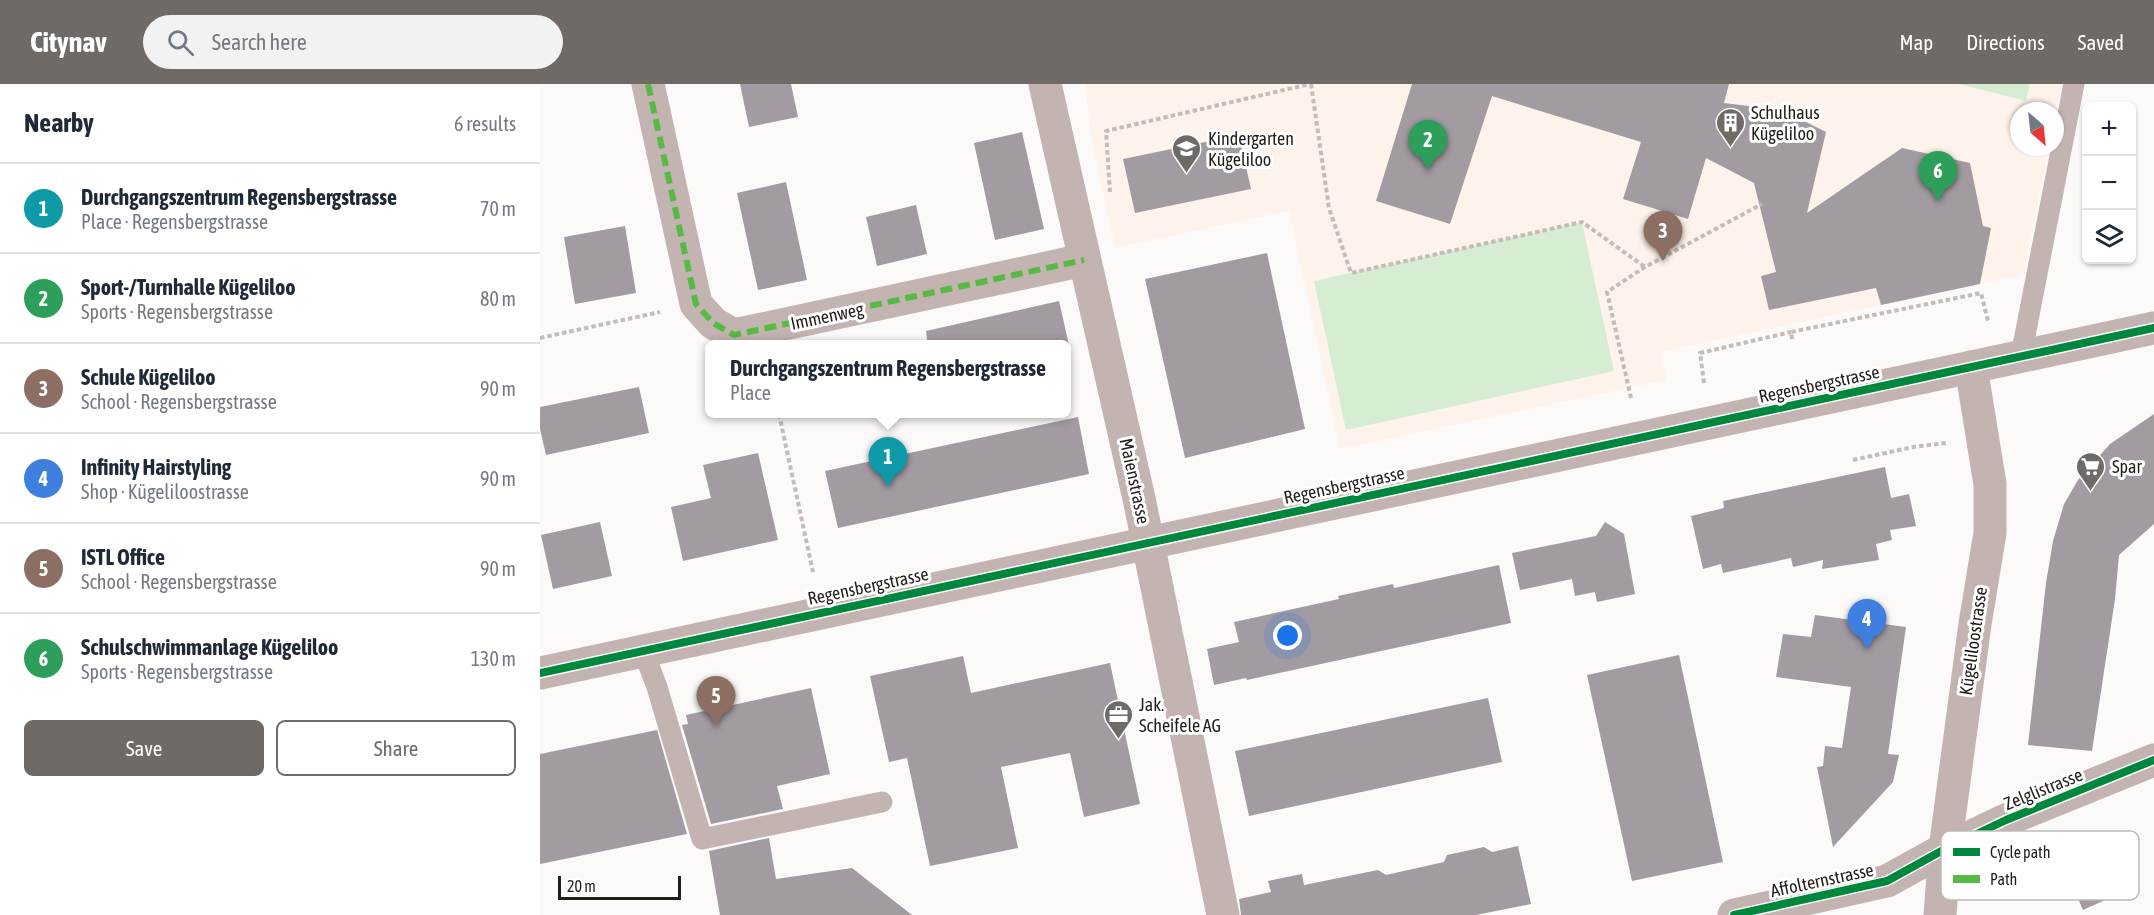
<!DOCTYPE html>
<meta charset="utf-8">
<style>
:root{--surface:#fff;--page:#f2f2f3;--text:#1f2937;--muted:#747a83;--line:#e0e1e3;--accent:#6f6a66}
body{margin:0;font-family:"Asap Condensed",sans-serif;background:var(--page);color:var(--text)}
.controls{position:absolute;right:18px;top:18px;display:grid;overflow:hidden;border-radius:9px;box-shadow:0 2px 4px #0004}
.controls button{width:54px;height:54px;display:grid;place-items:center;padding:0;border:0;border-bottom:2px solid var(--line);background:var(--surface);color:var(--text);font:30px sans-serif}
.compass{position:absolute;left:1470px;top:18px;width:54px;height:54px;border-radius:50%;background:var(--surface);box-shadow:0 2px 4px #0004;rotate:153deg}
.scale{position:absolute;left:18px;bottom:15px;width:123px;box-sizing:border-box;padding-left:6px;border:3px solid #231d18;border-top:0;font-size:16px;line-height:21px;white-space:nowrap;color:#231d18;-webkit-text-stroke:4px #fff;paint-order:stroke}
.you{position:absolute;left:748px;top:552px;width:21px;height:21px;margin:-15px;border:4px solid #fff;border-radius:50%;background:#1a73e8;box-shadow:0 0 0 9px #1a73e833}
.badge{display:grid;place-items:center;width:39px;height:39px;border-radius:50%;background:var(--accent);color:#fff;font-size:20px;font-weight:700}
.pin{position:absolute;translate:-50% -50px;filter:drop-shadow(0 2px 3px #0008)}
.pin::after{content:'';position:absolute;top:32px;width:21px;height:18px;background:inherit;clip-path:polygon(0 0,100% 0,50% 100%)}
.popup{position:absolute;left:165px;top:256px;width:366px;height:78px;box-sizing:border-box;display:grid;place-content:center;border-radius:9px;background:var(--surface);filter:drop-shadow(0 2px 4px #0005);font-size:20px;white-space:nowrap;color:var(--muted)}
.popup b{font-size:22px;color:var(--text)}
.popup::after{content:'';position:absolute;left:50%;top:100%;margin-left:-12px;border:12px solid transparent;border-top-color:var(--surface)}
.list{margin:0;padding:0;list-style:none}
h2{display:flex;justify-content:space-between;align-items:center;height:78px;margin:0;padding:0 24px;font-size:26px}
h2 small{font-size:20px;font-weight:400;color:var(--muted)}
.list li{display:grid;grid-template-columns:39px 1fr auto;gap:18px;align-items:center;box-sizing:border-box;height:90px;padding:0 24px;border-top:2px solid var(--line)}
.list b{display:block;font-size:22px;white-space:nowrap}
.list p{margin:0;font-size:20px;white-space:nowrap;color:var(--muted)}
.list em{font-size:20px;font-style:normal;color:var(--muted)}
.actions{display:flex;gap:12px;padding:18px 24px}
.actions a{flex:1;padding:14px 0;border:2px solid var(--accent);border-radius:9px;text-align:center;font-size:21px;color:var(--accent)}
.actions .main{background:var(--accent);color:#fff}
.icon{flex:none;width:33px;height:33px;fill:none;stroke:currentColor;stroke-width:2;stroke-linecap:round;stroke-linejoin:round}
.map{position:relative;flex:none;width:1614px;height:831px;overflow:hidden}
header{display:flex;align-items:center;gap:36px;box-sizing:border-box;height:84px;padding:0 30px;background:var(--accent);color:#fff}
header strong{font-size:28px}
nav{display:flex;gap:33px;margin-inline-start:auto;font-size:21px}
.search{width:420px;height:54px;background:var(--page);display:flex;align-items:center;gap:15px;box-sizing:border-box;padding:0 21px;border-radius:33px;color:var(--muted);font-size:22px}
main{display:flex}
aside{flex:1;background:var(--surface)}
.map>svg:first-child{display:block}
.built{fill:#fef3ea}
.green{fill:#d7edd3}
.building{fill:#a39ba2}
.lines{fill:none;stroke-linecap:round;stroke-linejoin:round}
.path{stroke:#c5bcb9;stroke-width:4;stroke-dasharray:4.5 3;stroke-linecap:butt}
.service{stroke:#c4b4b1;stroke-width:21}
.minor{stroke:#c4b4b1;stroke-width:33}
.tertiary{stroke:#c4b4b1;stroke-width:33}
.quiet{stroke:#58b947;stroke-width:6;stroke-dasharray:12 6;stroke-linecap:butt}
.cycleway-casing{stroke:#fff;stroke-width:11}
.cycleway{stroke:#00873e;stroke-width:8}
.labels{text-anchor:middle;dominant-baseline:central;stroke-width:6;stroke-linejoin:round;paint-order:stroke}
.poi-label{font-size:18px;fill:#231d18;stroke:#fff;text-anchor:start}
.street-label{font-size:18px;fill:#231d18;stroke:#fff}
.key{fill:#fff;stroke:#bdbbba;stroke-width:1.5}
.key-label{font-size:16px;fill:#231d18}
</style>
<header>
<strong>Citynav</strong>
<div class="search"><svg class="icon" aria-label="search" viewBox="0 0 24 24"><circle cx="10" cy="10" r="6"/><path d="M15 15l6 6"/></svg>Search here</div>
<nav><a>Map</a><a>Directions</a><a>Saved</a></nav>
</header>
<main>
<aside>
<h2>Nearby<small>6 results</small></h2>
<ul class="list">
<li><span class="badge" style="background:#0f9aa8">1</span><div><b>Durchgangszentrum Regensbergstrasse</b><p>Place · Regensbergstrasse</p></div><em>70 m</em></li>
<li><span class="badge" style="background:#2e9e5b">2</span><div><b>Sport-/Turnhalle Kügeliloo</b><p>Sports · Regensbergstrasse</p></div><em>80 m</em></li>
<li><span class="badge" style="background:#8d6e63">3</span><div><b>Schule Kügeliloo</b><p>School · Regensbergstrasse</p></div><em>90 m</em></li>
<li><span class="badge" style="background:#3f7fe0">4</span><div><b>Infinity Hairstyling</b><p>Shop · Kügeliloostrasse</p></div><em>90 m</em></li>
<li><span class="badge" style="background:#8d6e63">5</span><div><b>ISTL Office</b><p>School · Regensbergstrasse</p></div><em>90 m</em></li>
<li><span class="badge" style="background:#2e9e5b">6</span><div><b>Schulschwimmanlage Kügeliloo</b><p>Sports · Regensbergstrasse</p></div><em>130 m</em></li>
</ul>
<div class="actions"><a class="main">Save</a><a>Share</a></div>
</aside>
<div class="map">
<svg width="1614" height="831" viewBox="0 0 1614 831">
<rect width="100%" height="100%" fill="#fcfaf8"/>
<path class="built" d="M545 0H1521L1515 32V27H1479V63H1509L1483 191 1121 268 1126 296 800 365 749 127 575 164 551 53Z"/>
<g class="green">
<path d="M1418 0H1490L1486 17Z"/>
<path d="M1042 138 1074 287 806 346 774 197Z"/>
</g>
<g class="building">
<path d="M200 0H251L258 33 209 43Z"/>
<path d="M872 0H1189L1184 19 1242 26 1286 48 1267 129 1362 64 1430 79 1443 142 1451 144 1440 200 1341 221 1336 204 1229 226 1221 192 1236 188 1214 99 1166 74 1148 135 1083 115 1101 58 952 12 910 140 836 117Z"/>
<path d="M482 48 504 145 455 156 434 59Z"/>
<path d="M699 51 711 105 595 129 583 75Z"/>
<path d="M246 98 267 196 218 206 197 109Z"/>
<path d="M376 121 387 170 337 182 326 133Z"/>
<path d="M85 142 96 209 35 220 24 153Z"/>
<path d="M727 169 765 345 645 374 605 195Z"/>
<path d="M519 217 529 261H388L386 247Z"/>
<path d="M99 303 109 349 6 371 0 345V323Z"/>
<path d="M1614 330V440L1579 471 1575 515 1552 667 1488 661 1506 499 1513 457 1524 420 1538 396 1570 360Z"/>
<path d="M538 333 549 390 298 444 285 387Z"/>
<path d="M218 369 238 456 143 477 131 423 171 414 163 381Z"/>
<path d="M1345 383 1351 414 1369 410 1376 442 1350 446 1352 456 1336 460 1339 476 1282 485 1283 476 1253 483 1251 474 1183 489 1181 480 1163 485 1151 432 1184 424 1183 417Z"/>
<path d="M60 438 72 492 13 505 1 451Z"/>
<path d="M1065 438 1084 450 1095 510 1057 518 1055 508 1035 512 1032 495 980 506 972 469 1056 452Z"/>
<path d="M959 481 971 539 707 596 706 594 674 601 667 565 699 558 694 538 799 515 798 512 853 500 854 504Z"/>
<path d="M1275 531 1366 543 1348 670 1359 671 1353 698 1293 763 1277 683 1283 682 1285 662 1302 664 1311 603 1236 593 1243 550 1271 553Z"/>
<path d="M1139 571 1183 778 1092 797 1047 591Z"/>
<path d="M423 572 431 609 570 579 600 720 544 733 530 669 461 683 478 764 390 782 367 674 349 678 330 592Z"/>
<path d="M271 604 290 690 237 702 243 725 171 740 142 641 148 640 146 631Z"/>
<path d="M948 614 962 678 709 732 695 667Z"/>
<path d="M117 646 147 750 0 780V670Z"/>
<path d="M229 754 236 795 312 784 372 831H180L169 767Z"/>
<path d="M1575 757 1594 803 1543 826 1536 810 1523 816 1510 785Z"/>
<path d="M978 762 991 820 936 831H701L699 815 731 808 728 797 762 790 764 801 838 786 846 791 904 778 907 771 944 763 952 768Z"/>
</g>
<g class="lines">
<g class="path">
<path d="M771 0 789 124 811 189 1042 138 1105 183"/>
<path d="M570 108 566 47 770 0"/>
<path d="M0 254 120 228"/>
<path d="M1252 255 1251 248 1441 209 1448 237"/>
<path d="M1164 299 1160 269 1251 248"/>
<path d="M1091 314 1067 208 1105 183 1222 120"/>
<path d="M239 330 273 488"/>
<path d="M1313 376 1373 363 1406 359"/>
</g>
<g class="service">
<path d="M1481 272 1534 0"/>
<path d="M103 566 117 603 162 755 342 718"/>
</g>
<g class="minor">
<path d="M108 0 156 220 173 239 194 251 544 176"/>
<path d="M505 0 600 419 683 831"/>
<path d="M1194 831 1347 797 1405 765 1466 736 1614 676"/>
<path d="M1400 831 1405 765 1435 540 1450 449V400L1431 283"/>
</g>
<path class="tertiary" d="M0 589 1614 244"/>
<path class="quiet" d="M108 0 156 220 173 239 194 251 544 176"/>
<defs>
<g id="cycleway">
<path d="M0 589 1614 244"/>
<path d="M1194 831 1347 797 1405 765 1466 736 1614 676"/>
</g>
</defs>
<use href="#cycleway" class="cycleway-casing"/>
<use href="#cycleway" class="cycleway"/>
</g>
<defs>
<symbol id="building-pin" viewBox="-11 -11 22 30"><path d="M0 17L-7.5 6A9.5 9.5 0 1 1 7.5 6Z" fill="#6f6a66" stroke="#fff"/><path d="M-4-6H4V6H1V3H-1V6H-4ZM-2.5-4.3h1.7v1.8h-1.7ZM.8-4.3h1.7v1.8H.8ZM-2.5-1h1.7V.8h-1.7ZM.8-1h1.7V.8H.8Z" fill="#fff"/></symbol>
<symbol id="school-pin" viewBox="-11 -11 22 30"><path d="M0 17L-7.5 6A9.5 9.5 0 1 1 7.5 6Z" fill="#6f6a66" stroke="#fff"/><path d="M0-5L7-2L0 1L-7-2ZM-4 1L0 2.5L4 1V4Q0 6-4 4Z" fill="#fff"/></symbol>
<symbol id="supermarket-pin" viewBox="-11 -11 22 30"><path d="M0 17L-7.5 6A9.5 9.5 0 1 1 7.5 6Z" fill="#6f6a66" stroke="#fff"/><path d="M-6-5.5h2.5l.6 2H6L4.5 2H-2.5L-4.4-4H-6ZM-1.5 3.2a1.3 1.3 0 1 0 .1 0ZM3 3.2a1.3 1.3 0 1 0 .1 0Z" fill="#fff"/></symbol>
<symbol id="office-pin" viewBox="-11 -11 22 30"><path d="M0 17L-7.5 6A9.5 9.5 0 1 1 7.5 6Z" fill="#6f6a66" stroke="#fff"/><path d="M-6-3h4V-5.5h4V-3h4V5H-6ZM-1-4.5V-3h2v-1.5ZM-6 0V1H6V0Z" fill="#fff"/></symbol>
</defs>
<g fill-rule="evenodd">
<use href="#building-pin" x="1174" y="22" width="33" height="45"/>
<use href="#school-pin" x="630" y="48" width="33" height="45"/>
<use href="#supermarket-pin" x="1534" y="366" width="33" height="45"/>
<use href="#office-pin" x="562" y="614" width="33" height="45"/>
</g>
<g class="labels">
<g class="poi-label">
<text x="1211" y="28">Schulhaus<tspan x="1211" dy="21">Kügeliloo</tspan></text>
<text x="668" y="54">Kindergarten<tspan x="668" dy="21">Kügeliloo</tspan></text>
<text x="1572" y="382">Spar</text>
<text x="599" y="620">Jak.<tspan x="599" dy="21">Scheifele AG</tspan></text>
</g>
<g class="street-label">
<text transform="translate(287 232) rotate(-12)">Immenweg</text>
<text transform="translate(1279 300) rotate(-12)">Regensbergstrasse</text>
<text transform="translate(595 397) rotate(78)">Maienstrasse</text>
<text transform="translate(804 401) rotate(-12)">Regensbergstrasse</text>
<text transform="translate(328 502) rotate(-12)">Regensbergstrasse</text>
<text transform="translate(1433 557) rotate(-82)">Kügeliloostrasse</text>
<text transform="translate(1503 705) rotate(-22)">Zelglistrasse</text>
<text transform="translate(1282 796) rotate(-12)">Affolternstrasse</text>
</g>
</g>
<rect x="1401" y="747" width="198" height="69" rx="9" class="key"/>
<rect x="1413" y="764" width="27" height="8" fill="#00873e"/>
<rect x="1413" y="791" width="27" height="8" fill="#58b947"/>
<g class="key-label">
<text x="1450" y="774">Cycle path</text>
<text x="1450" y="801">Path</text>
</g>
</svg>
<div class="controls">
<button>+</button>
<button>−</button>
<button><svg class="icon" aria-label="layers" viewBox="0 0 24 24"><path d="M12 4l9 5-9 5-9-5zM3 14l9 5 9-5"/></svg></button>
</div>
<svg class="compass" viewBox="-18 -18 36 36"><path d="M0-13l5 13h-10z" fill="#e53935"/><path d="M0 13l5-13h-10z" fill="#747a83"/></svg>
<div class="scale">20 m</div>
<div class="you"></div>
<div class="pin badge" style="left:348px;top:403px;background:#0f9aa8">1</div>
<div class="popup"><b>Durchgangszentrum Regensbergstrasse</b>Place</div>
<div class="pin badge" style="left:888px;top:86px;background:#2e9e5b">2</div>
<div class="pin badge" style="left:1123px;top:177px;background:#8d6e63">3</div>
<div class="pin badge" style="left:1327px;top:565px;background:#3f7fe0">4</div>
<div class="pin badge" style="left:176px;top:642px;background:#8d6e63">5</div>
<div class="pin badge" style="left:1398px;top:117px;background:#2e9e5b">6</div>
</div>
</main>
